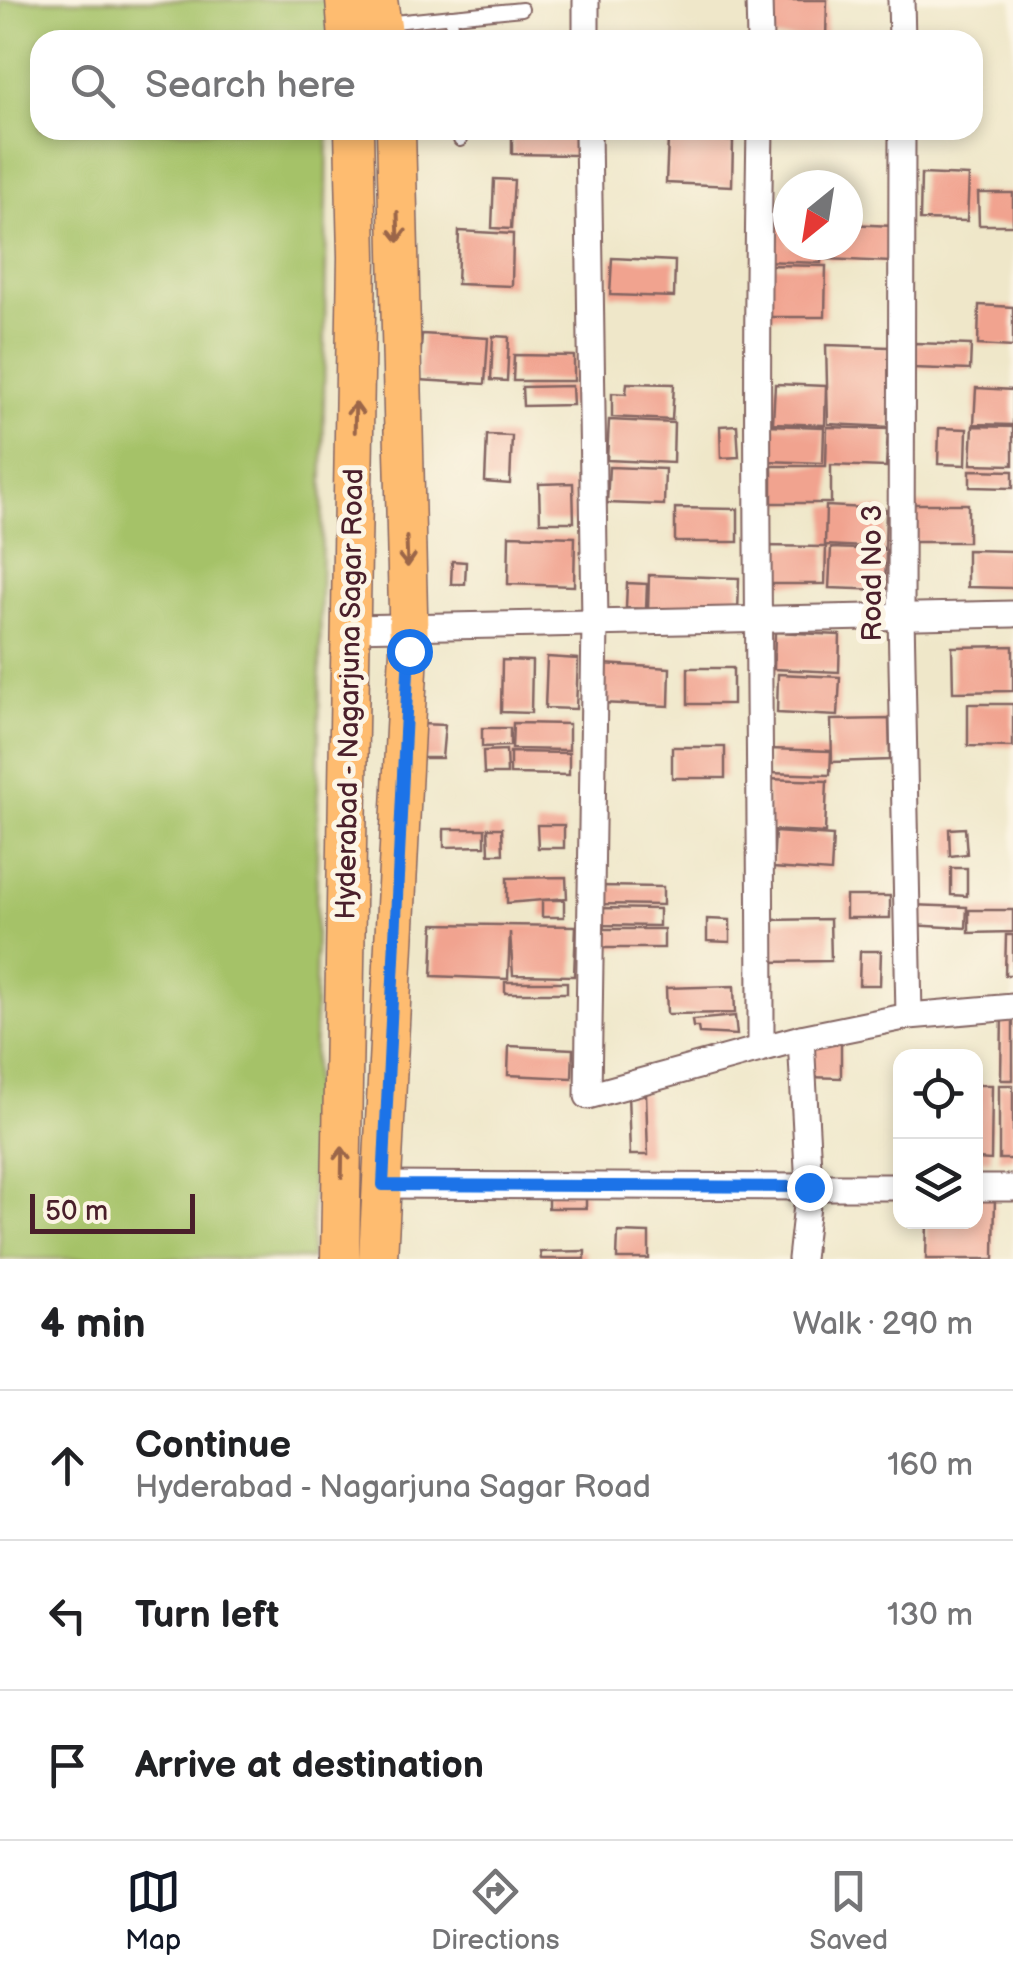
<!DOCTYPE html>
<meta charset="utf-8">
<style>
:root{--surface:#fff;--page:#f2f2f2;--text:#202124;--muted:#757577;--line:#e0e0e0;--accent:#111827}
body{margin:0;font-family:"Balsamiq Sans",sans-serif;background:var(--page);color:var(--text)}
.controls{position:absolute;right:30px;bottom:30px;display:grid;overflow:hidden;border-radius:20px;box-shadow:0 5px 15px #0003}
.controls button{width:90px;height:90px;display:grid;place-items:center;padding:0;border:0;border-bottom:2px solid var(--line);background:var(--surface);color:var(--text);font:50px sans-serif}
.compass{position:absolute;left:773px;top:170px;width:90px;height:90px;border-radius:50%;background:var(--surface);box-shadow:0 5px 15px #0003;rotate:210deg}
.scale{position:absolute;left:30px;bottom:25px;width:165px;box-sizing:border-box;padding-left:10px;border:5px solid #4a1f2b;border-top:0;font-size:28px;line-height:35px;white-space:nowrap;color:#4a1f2b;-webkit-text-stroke:8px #fcf5e5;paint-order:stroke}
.stop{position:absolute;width:30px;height:30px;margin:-22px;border:8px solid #1a73e8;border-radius:50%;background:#fff}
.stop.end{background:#1a73e8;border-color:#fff;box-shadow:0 2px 10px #0008}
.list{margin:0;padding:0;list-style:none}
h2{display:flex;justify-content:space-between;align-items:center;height:130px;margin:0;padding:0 40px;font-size:42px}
h2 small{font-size:32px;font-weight:400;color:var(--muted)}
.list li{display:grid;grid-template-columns:65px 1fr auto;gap:30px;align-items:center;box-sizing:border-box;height:150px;padding:0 40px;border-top:2px solid var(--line)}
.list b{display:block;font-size:38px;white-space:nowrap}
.list p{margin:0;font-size:32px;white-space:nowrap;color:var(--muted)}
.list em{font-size:32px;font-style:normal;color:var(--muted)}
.icon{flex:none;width:55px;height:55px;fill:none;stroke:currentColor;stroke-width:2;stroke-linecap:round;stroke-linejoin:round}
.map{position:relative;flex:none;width:1013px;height:1259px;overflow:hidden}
.search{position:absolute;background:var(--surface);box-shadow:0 5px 15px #0003;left:30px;right:30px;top:30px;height:110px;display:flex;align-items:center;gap:25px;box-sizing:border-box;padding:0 35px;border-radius:30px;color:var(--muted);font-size:38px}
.sheet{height:580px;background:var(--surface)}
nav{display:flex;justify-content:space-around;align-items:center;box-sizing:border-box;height:140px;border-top:2px solid var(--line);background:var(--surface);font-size:28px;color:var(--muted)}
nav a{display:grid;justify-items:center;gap:5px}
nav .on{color:var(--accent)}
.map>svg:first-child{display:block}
.green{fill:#a5c268;stroke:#78704a;stroke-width:2.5}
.building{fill:#f1a38f}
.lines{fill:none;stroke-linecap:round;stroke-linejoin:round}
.lane-casing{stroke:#846562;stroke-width:16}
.street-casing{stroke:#846562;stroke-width:29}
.primary-casing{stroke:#846562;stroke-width:41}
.lane{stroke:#fff;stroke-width:12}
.street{stroke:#fff;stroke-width:25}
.primary{stroke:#febc70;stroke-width:38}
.oneway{stroke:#9b664a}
.route{stroke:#1a73e8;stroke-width:12}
.labels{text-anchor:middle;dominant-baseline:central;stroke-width:10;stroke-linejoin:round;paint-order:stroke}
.street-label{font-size:28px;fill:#4a1f2b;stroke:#fcf5e5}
</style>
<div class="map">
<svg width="1013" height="1259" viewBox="0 0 1013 1259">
<rect width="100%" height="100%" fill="#fcf5e5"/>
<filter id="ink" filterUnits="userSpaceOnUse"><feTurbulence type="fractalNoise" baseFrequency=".01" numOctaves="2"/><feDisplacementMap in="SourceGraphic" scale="20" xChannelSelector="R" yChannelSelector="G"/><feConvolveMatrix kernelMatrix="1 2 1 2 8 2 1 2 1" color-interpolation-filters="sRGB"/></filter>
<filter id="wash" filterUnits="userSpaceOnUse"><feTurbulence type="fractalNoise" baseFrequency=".0048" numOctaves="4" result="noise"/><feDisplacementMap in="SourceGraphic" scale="40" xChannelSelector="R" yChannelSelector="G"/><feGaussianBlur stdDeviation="2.25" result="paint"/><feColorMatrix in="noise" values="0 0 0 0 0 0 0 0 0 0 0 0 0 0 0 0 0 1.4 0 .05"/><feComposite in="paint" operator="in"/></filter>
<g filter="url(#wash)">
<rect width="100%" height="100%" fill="#efe7c9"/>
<path class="green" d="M0 0H366L329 22V40H40V130H328L311 1259H0Z"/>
<g id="blocks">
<g class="building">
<path d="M769 0H827L826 39 768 38Z"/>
<path d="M512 132 575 133V155L512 154Z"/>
<path d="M668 139 733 141 732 186 666 183Z"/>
<path d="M921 174 969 176 967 221 920 220Z"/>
<path d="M494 179 514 180 511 229 492 228Z"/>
<path d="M978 193H1013V225H979Z"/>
<path d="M763 222 788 223V245H822L821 263 762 261Z"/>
<path d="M848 224 893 226 891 262 827 259V245H848Z"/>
<path d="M459 231 513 234 512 286 457 284Z"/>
<path d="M612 258 675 261 674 297 610 295Z"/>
<path d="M770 265 826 266 825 317H769Z"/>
<path d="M979 305 1013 307V347L978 345Z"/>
<path d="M422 334 488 338 485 384 419 380Z"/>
<path d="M493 336 509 337 507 381 491 380Z"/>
<path d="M915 343 971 345 970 370 913 368Z"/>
<path d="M826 345 889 347 891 427 828 424Z"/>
<path d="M514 355 574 356V381H513Z"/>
<path d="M627 383 674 384 672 420 612 417V393L626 394Z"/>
<path d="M775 384 826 386 825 425 773 423Z"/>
<path d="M572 386 573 405 523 406 522 387Z"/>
<path d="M976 388 1013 390V425L974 424Z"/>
<path d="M609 420 674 423 673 463 607 460Z"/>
<path d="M737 425 739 457 721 458 720 426Z"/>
<path d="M768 425 824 427 823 463 767 461Z"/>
<path d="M973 426 1013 427V465L971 464Z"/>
<path d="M827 427 888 429 886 467 831 465V503H772V466H826Z"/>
<path d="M939 428 967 429 966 465 938 464Z"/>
<path d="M487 435 512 436 510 484 485 482Z"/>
<path d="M609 467 665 469 664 505 607 503Z"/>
<path d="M970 470 1013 471V488L970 487Z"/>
<path d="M573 483 574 522H540L539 484Z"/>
<rect x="905" y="504" width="63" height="38"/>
<path d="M826 506 886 509 885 548 825 545Z"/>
<path d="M675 508 738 509V542H675Z"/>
<path d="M509 535 575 537 574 586 508 584Z"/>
<path d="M763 546 826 547 825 584H763Z"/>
<path d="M831 548 886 550 885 590 829 588Z"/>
<path d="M967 550 1013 551V588L967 587Z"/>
<path d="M452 561 466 562 465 584H451Z"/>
<path d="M649 575 739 578 738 616 648 612Z"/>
<path d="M627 583 647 584 646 609 626 608Z"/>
<path d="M775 632 840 635 839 672 774 669Z"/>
<path d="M1013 646V691L953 692 952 647Z"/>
<path d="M547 657 578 659 576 709 545 708Z"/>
<path d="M502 660 532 661 531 713 501 712Z"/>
<path d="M602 664 670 668 669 706 600 703Z"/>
<rect x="688" y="668" width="45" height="36"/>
<path d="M778 674 840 677 838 716 777 713Z"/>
<path d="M968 704H1013V747L968 746Z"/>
<path d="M889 719 890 760 832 762 831 720Z"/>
<path d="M513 723 569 724V750L512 749Z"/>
<path d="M419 724 445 725 442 758H419Z"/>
<path d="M482 728H510V746L482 747Z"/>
<rect x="672" y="747" width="53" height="31"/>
<path d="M769 749 831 751 830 775 768 773Z"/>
<path d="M506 750 507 774H484L483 751Z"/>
<path d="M510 752 569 753V775L510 774Z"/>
<path d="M766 779 827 781 825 833 769 830Z"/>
<path d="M537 825H564V848H538Z"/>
<path d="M488 828H502L503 854H489Z"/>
<path d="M965 828 967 854 950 856 949 829Z"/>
<path d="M444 829H485V846L444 847Z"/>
<path d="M775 832 833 836 831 872 773 868Z"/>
<path d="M951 868H967V896L951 895Z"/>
<path d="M566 877 567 898 507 903V878Z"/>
<path d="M599 886 663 887V905L599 904Z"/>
<rect x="846" y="896" width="44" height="22"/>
<rect x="542" y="900" width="22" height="17"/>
<path d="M910 905 967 907 966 928 909 925Z"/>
<path d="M598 908 659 909V926L598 925Z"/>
<path d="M969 910H1013V932L969 933Z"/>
<path d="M707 919 730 920V942L707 941Z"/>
<path d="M830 919 831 961 766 962 765 920Z"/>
<path d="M434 924 576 926 574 976 513 975 510 932 508 979 432 976Z"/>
<rect x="597" y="929" width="67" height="19"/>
<path d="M1006 935H1013V975H1005Z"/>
<path d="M860 951H881L880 985H859Z"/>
<rect x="505" y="982" width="62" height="11"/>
<path d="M734 986 735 1013 667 1014 666 988Z"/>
<path d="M1002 1012H1013V1080H1001Z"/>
<path d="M735 1016 737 1035 699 1033 698 1027H693L692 1020Z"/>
<path d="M808 1042H841V1078L808 1077Z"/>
<path d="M509 1046 573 1049 572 1078 508 1075Z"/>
<path d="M976 1085H992L991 1160 976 1159Z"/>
<rect x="999" y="1085" width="14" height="74"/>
<path d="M628 1093H646L648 1155H630Z"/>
<path d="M548 1190 586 1191V1208H548Z"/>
<path d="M976 1192H995L994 1259H926L927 1222H976Z"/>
<path d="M618 1232 649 1233V1259H617Z"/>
<path d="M585 1251V1259H541L540 1252Z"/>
</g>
</g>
</g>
<g filter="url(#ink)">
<use href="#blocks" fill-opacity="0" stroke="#846562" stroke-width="2.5"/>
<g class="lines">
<defs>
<g id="lane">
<path d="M451 16 453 40"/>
<path d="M384 23 522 9"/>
<path d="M459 130 460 140"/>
</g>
<g id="street">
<path d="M586 0V40"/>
<path d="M759 0 760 40"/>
<path d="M901 0 902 40"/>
<path d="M588 130 595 623 588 1096 801 1038 909 1016 1013 1007"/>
<path d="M760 130C754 436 761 742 761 1048"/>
<path d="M902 130 901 614 909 1016"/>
<path d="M351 628 1013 614"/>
<path d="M801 1038 809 1187H900"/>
<path d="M383 1185 809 1187 801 1259"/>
<path d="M976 1188H1013"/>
</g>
<g id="primary">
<path d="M345 0 348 40"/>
<path d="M378 0 384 40"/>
<path d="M340 1259 357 257 354 130"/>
<path d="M378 1259 409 651 396 130"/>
</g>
</defs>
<use href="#lane" class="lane-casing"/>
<use href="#street" class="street-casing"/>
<use href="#primary" class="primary-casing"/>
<use href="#lane" class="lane"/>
<use href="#street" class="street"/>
<use href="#primary" class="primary"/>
</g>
<defs><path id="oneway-shaft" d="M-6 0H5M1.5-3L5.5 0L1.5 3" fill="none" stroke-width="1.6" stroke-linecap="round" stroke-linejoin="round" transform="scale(2.5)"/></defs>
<g class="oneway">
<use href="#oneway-shaft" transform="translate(398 227) rotate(88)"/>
<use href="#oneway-shaft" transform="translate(355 417) rotate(-89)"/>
<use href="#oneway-shaft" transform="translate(407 552) rotate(88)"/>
<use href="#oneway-shaft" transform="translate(342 1162) rotate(-89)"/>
</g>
</g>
<g class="lines" filter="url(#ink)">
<path class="route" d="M409 651 383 1185 809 1187"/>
</g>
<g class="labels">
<g class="street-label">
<text transform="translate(872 573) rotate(-90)">Road No 3</text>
<text transform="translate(350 694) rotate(-89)">Hyderabad - Nagarjuna Sagar Road</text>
</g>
</g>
</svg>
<div class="controls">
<button><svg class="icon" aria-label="locate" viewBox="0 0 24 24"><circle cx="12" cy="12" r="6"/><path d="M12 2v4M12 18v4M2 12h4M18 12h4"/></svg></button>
<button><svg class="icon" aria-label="layers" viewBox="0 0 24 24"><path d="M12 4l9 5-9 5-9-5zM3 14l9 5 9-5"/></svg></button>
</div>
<svg class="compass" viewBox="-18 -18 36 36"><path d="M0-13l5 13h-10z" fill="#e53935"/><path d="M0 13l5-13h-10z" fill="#757577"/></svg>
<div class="scale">50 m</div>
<div class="stop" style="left:409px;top:651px"></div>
<div class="stop end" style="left:809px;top:1187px"></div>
<div class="search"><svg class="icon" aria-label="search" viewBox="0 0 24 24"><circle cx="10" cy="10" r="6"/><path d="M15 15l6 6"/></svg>Search here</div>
</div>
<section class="sheet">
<h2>4 min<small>Walk · 290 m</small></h2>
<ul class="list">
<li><svg class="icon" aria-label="ahead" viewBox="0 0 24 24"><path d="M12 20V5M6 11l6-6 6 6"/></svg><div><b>Continue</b><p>Hyderabad - Nagarjuna Sagar Road</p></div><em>160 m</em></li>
<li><svg class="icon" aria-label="left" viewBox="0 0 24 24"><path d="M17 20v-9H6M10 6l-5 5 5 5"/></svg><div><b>Turn left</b></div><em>130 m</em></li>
<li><svg class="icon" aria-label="arrive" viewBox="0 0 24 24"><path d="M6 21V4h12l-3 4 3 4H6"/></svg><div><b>Arrive at destination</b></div></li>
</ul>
</section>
<nav>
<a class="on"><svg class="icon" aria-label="map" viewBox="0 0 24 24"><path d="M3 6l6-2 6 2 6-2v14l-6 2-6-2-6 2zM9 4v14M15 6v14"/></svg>Map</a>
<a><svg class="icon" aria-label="directions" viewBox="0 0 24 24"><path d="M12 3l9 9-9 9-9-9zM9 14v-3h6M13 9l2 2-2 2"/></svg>Directions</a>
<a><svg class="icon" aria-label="saved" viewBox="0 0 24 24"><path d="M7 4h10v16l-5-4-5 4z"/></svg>Saved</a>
</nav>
